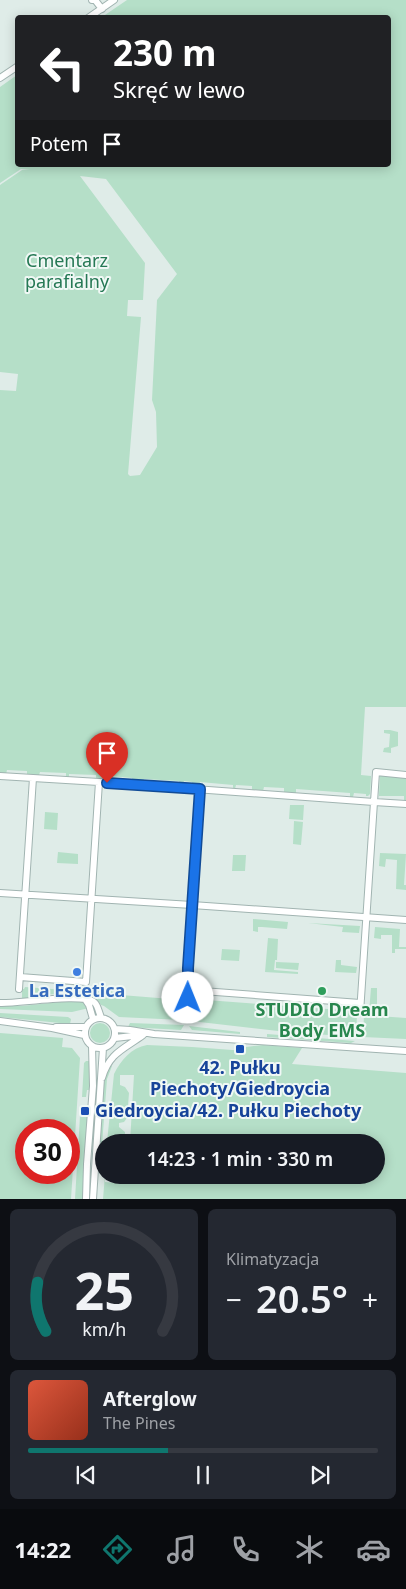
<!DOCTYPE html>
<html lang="pl">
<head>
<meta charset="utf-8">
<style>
  :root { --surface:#171b24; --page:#242831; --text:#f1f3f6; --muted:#9ea1a6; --line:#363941; --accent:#0f766e }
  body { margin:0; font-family:"Noto Sans",sans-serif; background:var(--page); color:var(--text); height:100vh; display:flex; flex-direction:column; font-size:19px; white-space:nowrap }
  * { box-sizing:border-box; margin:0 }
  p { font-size:16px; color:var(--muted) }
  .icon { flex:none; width:28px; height:28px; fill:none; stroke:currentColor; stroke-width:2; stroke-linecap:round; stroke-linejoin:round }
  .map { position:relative; height:1199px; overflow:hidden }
  .details { display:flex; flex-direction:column; gap:10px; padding:10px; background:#0d0f14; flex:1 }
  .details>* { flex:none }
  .hud { position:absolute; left:15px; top:15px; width:376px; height:152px; border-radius:5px; box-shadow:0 2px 12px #0003; background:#202124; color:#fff; overflow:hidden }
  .speed { position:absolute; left:15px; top:1119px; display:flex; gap:10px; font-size:25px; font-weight:700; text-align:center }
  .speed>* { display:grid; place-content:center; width:65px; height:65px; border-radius:50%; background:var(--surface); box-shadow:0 2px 12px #0003; line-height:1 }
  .speed .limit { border:8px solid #d22; background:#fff; color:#111 }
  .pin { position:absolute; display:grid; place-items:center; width:42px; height:42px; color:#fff; margin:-51px -21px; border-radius:50% 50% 50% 0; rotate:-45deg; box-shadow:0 0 5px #0007 }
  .pin .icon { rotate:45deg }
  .me { position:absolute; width:55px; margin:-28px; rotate:1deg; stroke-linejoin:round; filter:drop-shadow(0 0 4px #0008) }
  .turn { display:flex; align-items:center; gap:18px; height:105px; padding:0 15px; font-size:22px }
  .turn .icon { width:65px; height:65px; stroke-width:2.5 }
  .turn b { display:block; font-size:35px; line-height:42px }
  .then { display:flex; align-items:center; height:48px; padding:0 15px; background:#0003; gap:10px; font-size:19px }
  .big { font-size:38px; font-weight:600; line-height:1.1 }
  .details .widget { flex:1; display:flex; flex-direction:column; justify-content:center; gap:8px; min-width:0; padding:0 18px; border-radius:8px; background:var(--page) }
  .details .dial { align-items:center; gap:0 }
  .dial svg { height:130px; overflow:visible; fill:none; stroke:var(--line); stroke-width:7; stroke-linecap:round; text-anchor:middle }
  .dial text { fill:var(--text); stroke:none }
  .song { display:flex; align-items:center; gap:15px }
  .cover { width:60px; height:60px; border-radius:8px; background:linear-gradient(135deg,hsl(10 70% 55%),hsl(10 70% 35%)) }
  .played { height:5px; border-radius:2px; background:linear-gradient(90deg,var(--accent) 40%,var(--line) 40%) }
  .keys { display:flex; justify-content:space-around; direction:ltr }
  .heat { display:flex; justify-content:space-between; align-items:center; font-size:28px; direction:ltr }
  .details .tiles { flex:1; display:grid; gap:10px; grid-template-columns:1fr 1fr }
  .widget:last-child { grid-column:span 2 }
  .trip { position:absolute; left:95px; top:1134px; width:290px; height:50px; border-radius:25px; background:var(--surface); box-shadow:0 2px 12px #0003; font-weight:600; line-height:50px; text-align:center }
  .tabs { display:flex; height:80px; justify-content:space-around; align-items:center; background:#090b0e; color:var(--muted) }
  .tabs .icon { width:35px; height:35px }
  .tabs .selected { color:var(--accent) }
  .tabs b { font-size:22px; color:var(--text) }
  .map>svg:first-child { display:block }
  .green { fill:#b5dfc8; fill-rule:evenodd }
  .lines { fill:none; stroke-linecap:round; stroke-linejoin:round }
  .minor-casing { stroke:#a1b4b1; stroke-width:8 }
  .minor { stroke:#fff; stroke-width:6 }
  .route-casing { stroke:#114b97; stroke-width:12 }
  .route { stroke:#1a73e8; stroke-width:9 }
  .shop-dot { fill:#3f7fe0; stroke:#f0f8f5; stroke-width:2 }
  .leisure-dot { fill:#2e9e5b; stroke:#f0f8f5; stroke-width:2 }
  .transit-dot { fill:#1a4fb4; stroke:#f0f8f5; stroke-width:2 }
  .labels { text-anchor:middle; stroke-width:4; stroke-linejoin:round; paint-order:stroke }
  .park-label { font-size:18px; fill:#257854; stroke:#f0f8f5 }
  .shop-label { font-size:18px; font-weight:bold; fill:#366cbe; stroke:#f0f8f5 }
  .leisure-label { font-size:18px; font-weight:bold; fill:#27864d; stroke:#f0f8f5 }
  .transit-label { font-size:18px; font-weight:bold; fill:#164399; stroke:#f0f8f5 }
</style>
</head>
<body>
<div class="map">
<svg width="406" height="1199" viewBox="0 0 406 1199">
  <rect width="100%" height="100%" fill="#dfece8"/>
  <path class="green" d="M127,0h279v707h-41l-4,68 10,1 -1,18 -2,2h-2v-2l-12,-1 -1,4h-3v-4l-54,-4v4h-12v-5l-20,-1 -1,4 -11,-1v-4l-16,-1 -1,4h-2v-4l-33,-3 -1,5 -7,-1v-4l-8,-1 -1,4h-3l-1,-4 -35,-2 -2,4 -9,-1 -1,-4 -23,-2v4h-13v-5l-27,-1v3h-3v-4l-26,-1 -1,3h-12v-4l-20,-1 -1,4h-6v-384l16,1 2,-17 -18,-2v-187l22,-15h8l-9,-1 -21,14v-96l17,-12 1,90h371v-147l-287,-1zM80,176l26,3 71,95 -20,26 -5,100 4,12 1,35 -17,28 -10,1 -2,-2 13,-157 -14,-1 1,-16h15l2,-37z
    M384,730h6l8,2v14l-7,2v5l-8,-1 1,-4 5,-1 1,-13 -6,-1z
    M382,775l24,2v24h-2v-5h-25l1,-20z
    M290,805h14l-1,15 -14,-1z
    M45,812l13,1 -1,17 -13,-1z
    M294,821l9,1 -2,23 -8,-1z
    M58,852l20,2v10l-21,-1z
    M380,853l26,1 -2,31h2v5l-10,-1 1,-29 -11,-1 -1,8 -6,-1z
    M233,855h13l-1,16h-13z
    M253,919l35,3 -1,7 -25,-2h-4v5l-5,-1z
    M308,923l52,3 -1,7 -17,-1 1,-5z
    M375,927l25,2 -1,18h7v2h-11v4h-3v-18h-11v4l-7,-1z
    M268,938l10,1 -1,21h-2l-1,10 24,2v2l-33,-2z
    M222,949l18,1 -1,11 -18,-1z
    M336,960h5v5l16,2 -1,6 -21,-1z
    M276,962l23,1 -1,7 -22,-2z
    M25,987l67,5 1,-2 27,1 1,4 62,5 -1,20 -63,-3 -15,-11 -3,-1c-9,-20 -61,-9 -79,-6v-10h2z
    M371,988h6v20l5,1 -1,5 -12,-1z
    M193,999l162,12v3h2l-1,23 -69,-5 -96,-11z
    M69,1001l14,1 6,6 -17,4 -72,-3v-3h22z
    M0,1013l68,4 3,2 -1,5 -70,-7z
    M364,1015l42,3v21l-43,-2z
    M130,1023l54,2 -3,5 -53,-3z
    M90 1033a10 10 0 1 1 20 0a10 10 0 1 1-20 0Z
    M189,1026l51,6v2l-48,-4z
    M0,1033l63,5 -1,9 10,1 8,10 -9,141h-71zM26,1130h43v42h-43z
    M267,1034l88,7 -4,2 -84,-6z
    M147,1045l45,2 54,4v-4l17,-2 39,3 -10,16 114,9v126h-303l2,-24v7l22,2 1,-9h248v-33h-246l4,-67h-14v10l5,2 4,6 -2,25 -3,4 -5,1v4l6,5v10h-18l7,-68c7,-14 17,-26 33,-29z
    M86,1061h5l-1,29h-3l-1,7h-4l2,-34z
    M110,1065l2,1 -5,13 -6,79 -2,-3 5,-72z
    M80,1116l8,1 -3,82h-10z"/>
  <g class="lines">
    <g class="minor-casing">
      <path id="minor" d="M92,0h3l7,9
        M88,18l26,-18
        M0,78l18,-12
        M0,776l33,2
        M99,782l275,20 2,-30 30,3
        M200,789l-8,116 214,15
        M0,893l192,12 -4,63v30
        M19,989l14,-211 66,4 -13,200 -66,-5
        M189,990l171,13
        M85,999l4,6 4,14
        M0,1003c18,1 84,-11 95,0 3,3 4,10 6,14
        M360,1013l14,-211 32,2
        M85 1033a15 15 0 1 1 30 0a15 15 0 1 1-30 0Z
        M0,1021l52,7 32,7
        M56,1027h29
        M115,1029l15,1 24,4 252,17
        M115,1038l26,-3
        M102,1078c7,-25 22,-29 41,-43
        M86,1199l1,-35 6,-78 -1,-40
        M93,1199l10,-151"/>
    </g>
    <use href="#minor" class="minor"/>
  </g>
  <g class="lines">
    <g class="route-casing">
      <path id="route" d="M107,783l93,6 -12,179v30"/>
    </g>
    <use href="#route" class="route"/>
  </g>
  <circle class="shop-dot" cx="77" cy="972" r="5"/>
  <circle class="leisure-dot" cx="322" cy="991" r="5"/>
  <g class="transit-dot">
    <rect x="235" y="1044" width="10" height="10" rx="2.5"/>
    <rect x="80" y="1106" width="10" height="10" rx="2.5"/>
  </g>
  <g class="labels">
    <g class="park-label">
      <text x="67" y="267">Cmentarz<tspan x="67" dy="21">parafialny</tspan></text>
    </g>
    <g class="shop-label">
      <text x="77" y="997">La Estetica</text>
    </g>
    <g class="leisure-label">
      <text x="322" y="1016">STUDIO Dream<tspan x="322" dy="21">Body EMS</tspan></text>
    </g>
    <g class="transit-label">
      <text x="240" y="1074">42. Pułku<tspan x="240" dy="21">Piechoty/Giedroycia</tspan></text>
      <text x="95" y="1117" text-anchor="start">Giedroycia/42. Pułku Piechoty</text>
    </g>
  </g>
</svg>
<div class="speed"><div class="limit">30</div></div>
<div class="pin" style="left:107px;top:783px;background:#d93025"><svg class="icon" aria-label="arrive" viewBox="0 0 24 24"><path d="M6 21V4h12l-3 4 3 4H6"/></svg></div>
<svg class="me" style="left:188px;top:998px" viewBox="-20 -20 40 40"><circle r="19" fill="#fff"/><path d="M0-13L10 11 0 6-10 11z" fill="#1a73e8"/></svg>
<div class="trip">14:23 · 1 min · 330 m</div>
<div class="hud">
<div class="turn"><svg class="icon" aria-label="left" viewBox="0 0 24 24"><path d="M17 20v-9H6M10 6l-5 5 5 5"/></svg><div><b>230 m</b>Skręć w lewo</div></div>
<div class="then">Potem<svg class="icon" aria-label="arrive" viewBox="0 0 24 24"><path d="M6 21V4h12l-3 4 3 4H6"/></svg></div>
</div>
</div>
<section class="details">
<div class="tiles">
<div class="widget dial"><svg viewBox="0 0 100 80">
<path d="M14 69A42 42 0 1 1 86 69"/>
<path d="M14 69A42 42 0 0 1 9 39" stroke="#0f766e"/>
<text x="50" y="56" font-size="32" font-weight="700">25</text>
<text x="50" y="72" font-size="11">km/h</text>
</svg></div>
<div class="widget"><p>Klimatyzacja</p>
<div class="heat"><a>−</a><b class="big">20.5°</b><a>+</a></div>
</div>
<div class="widget">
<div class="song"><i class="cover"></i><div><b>Afterglow</b><p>The Pines</p></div></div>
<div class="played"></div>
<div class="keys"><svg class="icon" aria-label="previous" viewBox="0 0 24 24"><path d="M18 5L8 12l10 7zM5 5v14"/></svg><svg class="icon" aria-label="pause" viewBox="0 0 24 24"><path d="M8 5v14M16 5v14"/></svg><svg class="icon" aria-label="next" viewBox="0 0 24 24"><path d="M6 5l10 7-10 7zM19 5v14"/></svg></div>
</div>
</div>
</section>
<nav class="tabs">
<b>14:22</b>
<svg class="icon selected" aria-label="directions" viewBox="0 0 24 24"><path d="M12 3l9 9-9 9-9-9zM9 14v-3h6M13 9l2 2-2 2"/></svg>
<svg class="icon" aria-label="music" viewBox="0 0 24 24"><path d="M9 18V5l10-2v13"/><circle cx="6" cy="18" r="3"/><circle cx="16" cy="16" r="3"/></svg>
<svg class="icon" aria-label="phone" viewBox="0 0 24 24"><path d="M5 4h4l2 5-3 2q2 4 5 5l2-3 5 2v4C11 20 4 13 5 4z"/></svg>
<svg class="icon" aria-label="climate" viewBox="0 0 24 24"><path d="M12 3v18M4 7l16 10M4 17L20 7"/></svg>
<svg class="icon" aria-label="car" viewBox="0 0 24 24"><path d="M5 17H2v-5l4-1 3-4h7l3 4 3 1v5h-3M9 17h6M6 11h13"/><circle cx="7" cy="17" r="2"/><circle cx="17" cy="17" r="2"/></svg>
</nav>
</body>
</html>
